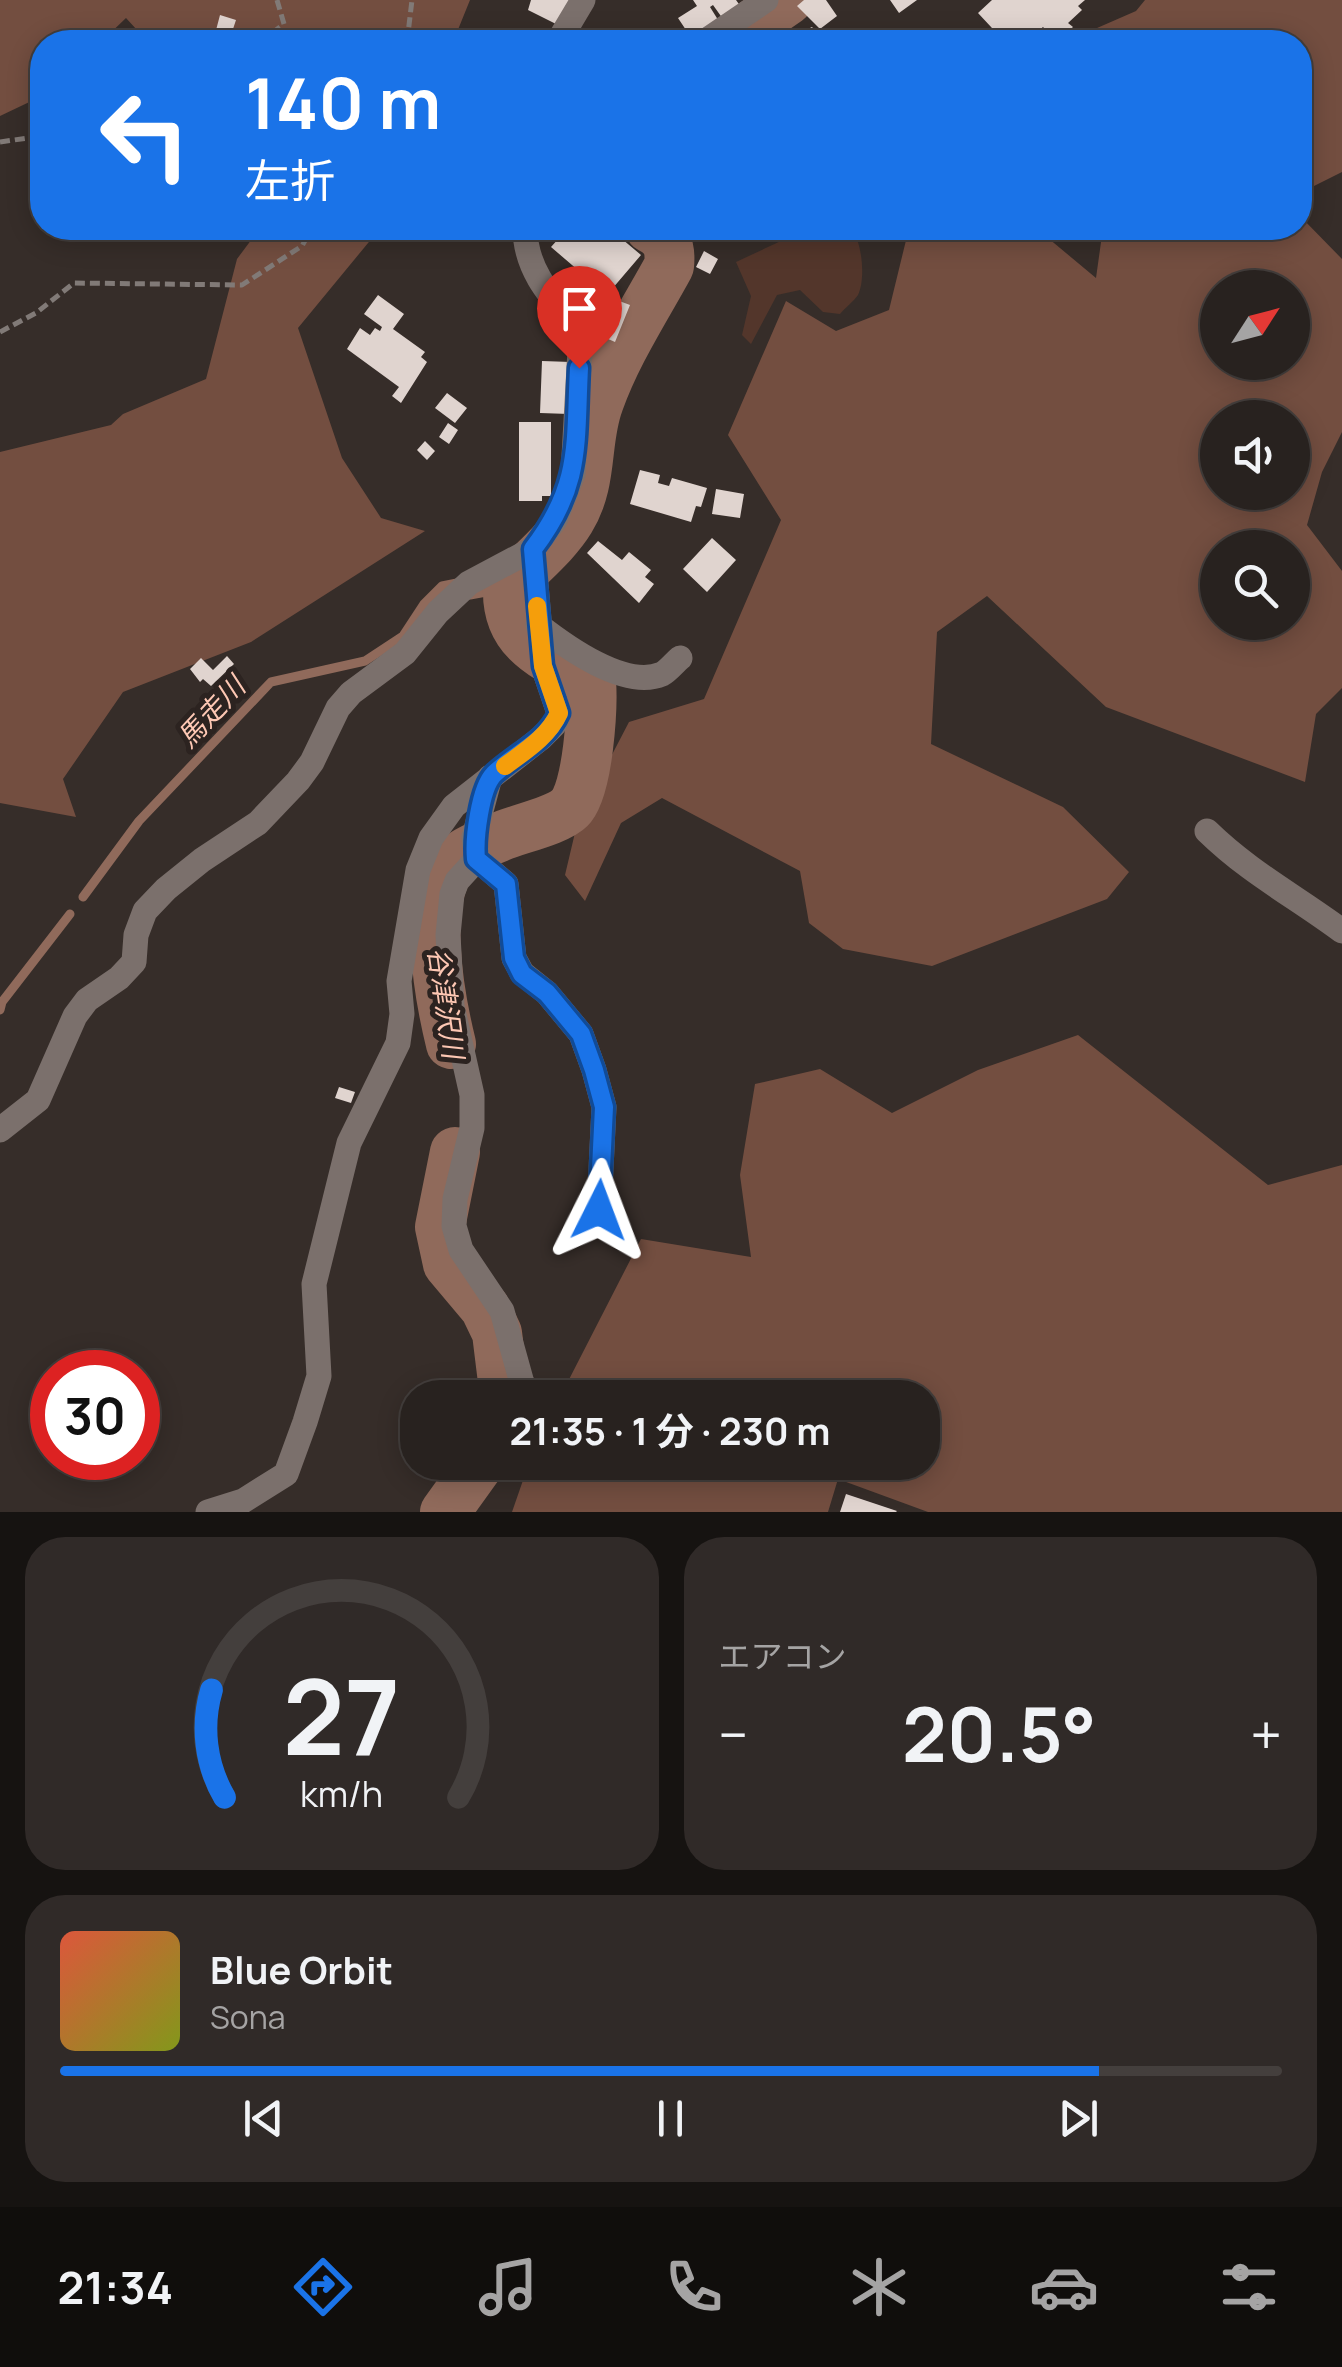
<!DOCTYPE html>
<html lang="ja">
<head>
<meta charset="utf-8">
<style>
  :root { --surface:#28221f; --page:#302a28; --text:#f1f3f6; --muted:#a5a4a4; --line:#443f3d; --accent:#1a73e8 }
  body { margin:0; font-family:Manrope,"Noto Sans JP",sans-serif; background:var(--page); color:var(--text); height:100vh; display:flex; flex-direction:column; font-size:38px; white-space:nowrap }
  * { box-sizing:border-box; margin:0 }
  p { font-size:32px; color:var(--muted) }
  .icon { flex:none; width:55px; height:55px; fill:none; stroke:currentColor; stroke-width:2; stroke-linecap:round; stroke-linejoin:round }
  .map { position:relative; height:1512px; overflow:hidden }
  .drawer { display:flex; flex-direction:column; gap:25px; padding:25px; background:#161311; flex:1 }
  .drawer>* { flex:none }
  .hud { position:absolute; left:30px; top:30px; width:1282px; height:210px; border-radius:40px; box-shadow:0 5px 25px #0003,0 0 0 2px var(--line); background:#1a73e8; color:#fff; overflow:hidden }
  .needle { width:65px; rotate:54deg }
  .buttons { position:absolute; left:1200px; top:270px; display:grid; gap:20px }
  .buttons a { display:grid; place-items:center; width:110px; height:110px; border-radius:50%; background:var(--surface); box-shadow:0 5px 25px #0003,0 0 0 2px var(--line); font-size:50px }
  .speed { position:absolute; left:30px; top:1350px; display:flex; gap:20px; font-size:50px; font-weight:700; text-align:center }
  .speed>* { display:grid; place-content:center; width:130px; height:130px; border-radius:50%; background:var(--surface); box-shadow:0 5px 25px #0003,0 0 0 2px var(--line); line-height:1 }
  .speed .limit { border:15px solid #d22; background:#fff; color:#111 }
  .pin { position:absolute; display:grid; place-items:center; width:85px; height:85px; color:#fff; margin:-102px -42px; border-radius:50% 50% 50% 0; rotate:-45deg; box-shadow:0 0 10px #0007 }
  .pin .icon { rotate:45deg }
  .me { position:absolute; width:110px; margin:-55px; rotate:3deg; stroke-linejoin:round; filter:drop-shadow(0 0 8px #0008) }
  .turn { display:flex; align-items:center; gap:35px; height:210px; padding:0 50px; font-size:45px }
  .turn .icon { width:130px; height:130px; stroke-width:2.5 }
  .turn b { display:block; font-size:70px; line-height:85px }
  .big { font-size:75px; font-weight:700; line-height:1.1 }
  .drawer .widget { flex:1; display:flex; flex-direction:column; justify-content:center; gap:15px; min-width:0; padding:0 35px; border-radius:40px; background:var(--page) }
  .drawer .dial { align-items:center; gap:0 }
  .dial svg { height:260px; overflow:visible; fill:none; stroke:var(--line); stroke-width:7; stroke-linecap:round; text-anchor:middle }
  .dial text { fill:var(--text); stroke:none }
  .song { display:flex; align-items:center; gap:30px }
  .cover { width:120px; height:120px; border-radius:15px; background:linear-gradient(135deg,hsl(10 70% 55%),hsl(70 70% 35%)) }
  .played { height:10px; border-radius:5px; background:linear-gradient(90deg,var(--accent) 85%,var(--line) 85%) }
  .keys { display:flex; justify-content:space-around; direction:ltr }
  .heat { display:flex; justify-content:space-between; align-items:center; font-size:55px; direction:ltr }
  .drawer .tiles { flex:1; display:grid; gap:25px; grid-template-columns:1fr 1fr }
  .widget:last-child { grid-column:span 2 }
  .trip { position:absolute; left:400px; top:1380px; width:540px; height:100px; border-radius:40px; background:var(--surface); box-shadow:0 5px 25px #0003,0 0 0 2px var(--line); font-weight:700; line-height:100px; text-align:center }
  .tabs { display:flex; height:160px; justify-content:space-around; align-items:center; background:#100e0c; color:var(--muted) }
  .tabs .icon { width:70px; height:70px }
  .tabs .on { color:var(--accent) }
  .tabs b { font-size:45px; color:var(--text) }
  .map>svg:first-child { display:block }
  .green { fill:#53362b }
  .forest { fill:#734e40; fill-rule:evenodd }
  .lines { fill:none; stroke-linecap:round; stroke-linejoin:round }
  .stream { stroke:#906a5b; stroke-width:9 }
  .river { stroke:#906a5b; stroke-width:50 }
  .building { fill:#e0d4cf }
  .path { stroke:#817a77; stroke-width:5; stroke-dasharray:10 5; stroke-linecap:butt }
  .street { stroke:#7b706c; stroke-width:25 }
  .route-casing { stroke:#114b97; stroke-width:25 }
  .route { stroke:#1a73e8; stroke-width:18 }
  .slow { stroke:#f59e0b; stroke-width:18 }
  .labels { text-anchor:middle; stroke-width:10; stroke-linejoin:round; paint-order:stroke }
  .water-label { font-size:28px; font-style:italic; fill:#fdc7b3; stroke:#2c2320 }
</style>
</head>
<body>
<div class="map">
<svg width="1342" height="1512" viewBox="0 0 1342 1512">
  <rect width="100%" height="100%" fill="#362d29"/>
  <path class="green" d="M792,228h59c11,13 15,51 7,67 -4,6 -13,13 -18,19l-17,-2 -23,-22 -23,5 -26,49 -9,-9 9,-39 -15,-34 45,-21z"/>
  <path class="forest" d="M0,0h470l-17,42h-305l-22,-24 -25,24h-59v54l-42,20z
    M1145,0h197v172l-42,21v-151h-235l71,-31z
    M1300,216l42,43v173l-20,40 -15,53 35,46v117l-26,26 -11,68 -199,-75 -119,-111 -50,36 -6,112 132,63 66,65 -22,27 -175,67 -89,-17 -34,-26 -9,-52 -138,-73 -41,25 -36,78 -20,-26 13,-55 51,-98 75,-23 77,-179 -53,-85 58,-134 50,30 53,-21 20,-82h127l60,50 7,-50h197zM1218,288h74v74h-74zM1218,418h74v74h-74zM1218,548h74v74h-74z
    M260,228h117l-4,9 -75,91 44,130 39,60 44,13 -174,111 -128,50 -60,87 13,38 -76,-14v-351l111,-27 12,-11 83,-35 31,-120z
    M1078,1035l190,150 74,-20v347h-414l-90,-33 -10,33h-316l17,-49 393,-1v-64l-362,-1 81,-158 110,18 -11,-82 15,-91 65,-15 72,44 86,-43z"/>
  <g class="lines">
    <path class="stream" d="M470,595l38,-7
      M83,897l56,-76 132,-139 94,-21 38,-25 21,-32 18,-18 15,-3
      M0,1010l2,-8 68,-88"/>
    <path class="river" d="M727,42l61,-42
      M451,1044c-11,-45 -32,-151 7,-186 10,-9 28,-15 41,-21 18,-8 58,-16 71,-29 18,-17 23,-101 21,-127 -42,-23 -85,-37 -83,-93 20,-23 46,-42 62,-68 24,-39 14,-79 29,-118 17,-48 46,-92 70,-136 2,-19 -2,-29 -19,-38
      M455,1152l-15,75 8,37 37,44 12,25 8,65
      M445,1512l36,-50"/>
  </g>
  <path class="building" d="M531,0h44l-17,25 -30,-15z
    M693,0h43l5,7 -18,12 -10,-14 -3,2 10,16 -33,19 -4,-6 5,-3 -10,-15 19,-12z
    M804,0h22l11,16 -17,13 -23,-23z
    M890,0h27l-18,13z
    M992,0h93l-7,6 4,4 -14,13 5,4 -16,14 -14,-14 -18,15h-20l-27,-29z
    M220,15l16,5 -6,18 -15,-4z
    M812,27l12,15h-34l14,-11z
    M568,228h41l32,27 -29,34 -21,-18 -5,6 -35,-30z
    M704,251l14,8 -8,15 -14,-7z
    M378,295l26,19 -11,15 32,23 -4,5 6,5 -26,41 -9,-7 7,-9 -52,-38 13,-21 10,7 5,-7 5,3 2,-4 -18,-13z
    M614,299l16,6 -15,37 -16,-7 4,-11 -13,-5 6,-16 14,6z
    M542,361l29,1 -2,52 -29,-1z
    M447,393l20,15 -12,15 -20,-15z
    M519,422h32v74h-9v5h-23z
    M448,423l10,7 -9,14 -10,-7z
    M425,441l10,10 -8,9 -10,-10z
    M640,470l20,5 -2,8 11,3 3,-8 35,10 -6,19 -5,-1 -5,16 -61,-18z
    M716,489l28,5 -4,24 -28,-4z
    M712,538l24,22 -29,32 -24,-23z
    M598,541l24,19 7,-8 22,18 -6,7 9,7 -15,19 -52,-50z
    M227,656l7,8 -23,22 -8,-7 -3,3 -10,-13 11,-11 12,12z
    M339,1087l16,5 -4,11 -16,-5z
    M846,1494l51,17 -1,1h-56z"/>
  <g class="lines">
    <path class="path" d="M145,42c27,-13 41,-11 68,0
      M260,42l24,-18 -7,-24
      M407,42l5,-42
      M0,142l42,-6
      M0,332l36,-19 38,-30 168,2 60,-39 10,-18"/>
    <path class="street" d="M558,42l25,-42
      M704,42l62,-42
      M538,625c27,21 87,65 124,49 6,-3 13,-12 18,-16
      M490,777l-16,60 3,22 29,25 8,74 8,15 25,20 34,41 13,36 10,37 -5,103
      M1207,831c43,42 88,65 135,100
      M477,859l-20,22 -5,13 -4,41 4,71 20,89v33l-17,71 -1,27 7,24 41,61 20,72 12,15
      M0,1130l38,-30 37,-84 12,-16 32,-22 15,-16 2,-27 9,-24 21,-22 36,-29 56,-37 40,-42 14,-19 26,-54 13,-15 54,-40 33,-41 31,-29 64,-34
      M208,1512l35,-11 43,-27 19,-52 14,-46 -5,-92 35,-141 49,-100 4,-29 -3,-33 19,-111 13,-32 23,-32 87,-68 13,-13 5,-12 -16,-47 -10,-117 22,-29 18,-46 8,-142c-27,-32 -56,-60 -56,-104"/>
  </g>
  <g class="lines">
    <g class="route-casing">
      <path id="route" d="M579,368c-4,76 3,117 -46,181l10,117 16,47c-13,29 -43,40 -65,61 -14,14 -20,65 -18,85l30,25 8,74 8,16 25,19 34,41 13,36 10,37 -5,103"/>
    </g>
    <use href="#route" class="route"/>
    <path class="slow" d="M505,766c20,-15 43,-29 54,-53l-16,-47 -6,-60"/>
  </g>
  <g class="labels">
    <g class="water-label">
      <text transform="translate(211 712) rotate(-47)" y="10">馬走川</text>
      <text transform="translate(446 1003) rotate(82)" y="10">谷津沢川</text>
    </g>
  </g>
</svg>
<div class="buttons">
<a><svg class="needle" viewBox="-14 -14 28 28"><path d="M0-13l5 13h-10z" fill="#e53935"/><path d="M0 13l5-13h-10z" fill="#a5a4a4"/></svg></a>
<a><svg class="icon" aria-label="sound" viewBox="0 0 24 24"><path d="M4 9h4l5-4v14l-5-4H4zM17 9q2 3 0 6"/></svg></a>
<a><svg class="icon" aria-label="search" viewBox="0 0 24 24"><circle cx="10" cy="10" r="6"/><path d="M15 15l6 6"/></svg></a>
</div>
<div class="speed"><div class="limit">30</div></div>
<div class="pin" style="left:579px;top:368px;background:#d93025"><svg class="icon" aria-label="arrive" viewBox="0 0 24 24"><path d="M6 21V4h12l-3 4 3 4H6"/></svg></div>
<svg class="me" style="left:599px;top:1210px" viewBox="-20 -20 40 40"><path d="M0-17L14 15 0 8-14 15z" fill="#1a73e8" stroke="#fff" stroke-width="4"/></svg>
<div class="trip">21:35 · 1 分 · 230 m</div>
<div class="hud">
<div class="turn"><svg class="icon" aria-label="left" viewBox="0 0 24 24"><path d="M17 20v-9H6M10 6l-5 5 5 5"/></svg><div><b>140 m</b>左折</div></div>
</div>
</div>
<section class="drawer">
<div class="tiles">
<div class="widget dial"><svg viewBox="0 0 100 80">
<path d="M14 69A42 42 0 1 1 86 69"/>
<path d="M14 69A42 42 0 0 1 10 36" stroke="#1a73e8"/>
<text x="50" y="56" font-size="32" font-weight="700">27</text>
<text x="50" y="72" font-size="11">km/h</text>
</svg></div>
<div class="widget"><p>エアコン</p>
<div class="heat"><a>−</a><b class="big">20.5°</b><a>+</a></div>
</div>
<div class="widget">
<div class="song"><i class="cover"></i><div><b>Blue Orbit</b><p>Sona</p></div></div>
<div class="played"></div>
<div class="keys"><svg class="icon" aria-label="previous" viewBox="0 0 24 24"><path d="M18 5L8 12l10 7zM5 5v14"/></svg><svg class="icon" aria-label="pause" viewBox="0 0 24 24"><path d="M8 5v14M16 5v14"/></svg><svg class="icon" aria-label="next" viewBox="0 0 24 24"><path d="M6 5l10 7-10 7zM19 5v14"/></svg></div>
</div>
</div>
</section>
<nav class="tabs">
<b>21:34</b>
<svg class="icon on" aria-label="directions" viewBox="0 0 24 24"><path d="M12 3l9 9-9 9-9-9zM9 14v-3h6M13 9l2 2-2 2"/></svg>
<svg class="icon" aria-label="music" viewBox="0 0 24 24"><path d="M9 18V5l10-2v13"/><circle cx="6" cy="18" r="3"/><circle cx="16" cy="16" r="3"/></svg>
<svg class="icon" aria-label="phone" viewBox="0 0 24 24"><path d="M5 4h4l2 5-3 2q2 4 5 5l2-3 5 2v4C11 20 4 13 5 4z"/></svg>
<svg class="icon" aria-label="climate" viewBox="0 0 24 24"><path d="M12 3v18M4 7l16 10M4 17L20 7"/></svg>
<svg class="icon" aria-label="car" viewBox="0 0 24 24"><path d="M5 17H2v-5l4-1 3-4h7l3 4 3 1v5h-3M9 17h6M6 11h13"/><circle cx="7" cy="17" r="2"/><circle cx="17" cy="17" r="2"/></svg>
<svg class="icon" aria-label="filters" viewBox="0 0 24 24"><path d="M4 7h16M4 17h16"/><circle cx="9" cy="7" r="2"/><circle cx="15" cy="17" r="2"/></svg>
</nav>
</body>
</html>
